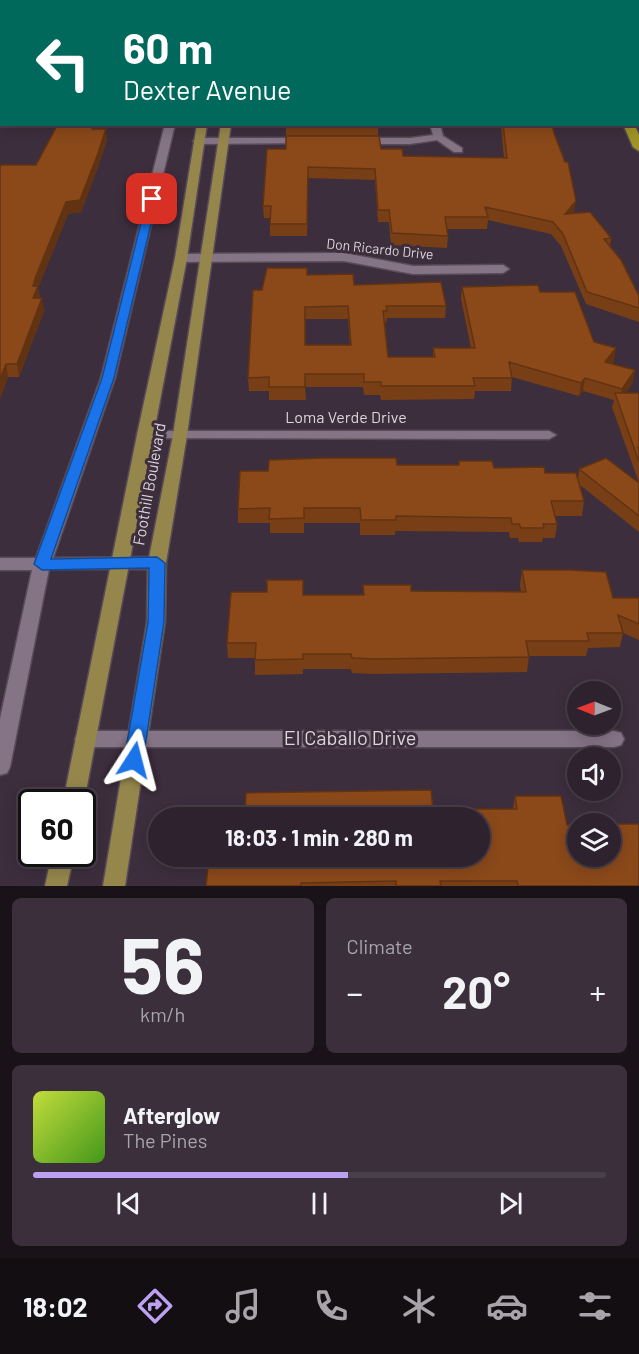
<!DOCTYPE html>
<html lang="en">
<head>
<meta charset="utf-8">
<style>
  :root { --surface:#2e222e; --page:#3a2f3a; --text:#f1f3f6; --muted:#a7a4aa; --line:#493f4a; --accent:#bca0f2 }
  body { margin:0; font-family:Barlow,sans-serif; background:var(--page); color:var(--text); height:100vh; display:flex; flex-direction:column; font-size:22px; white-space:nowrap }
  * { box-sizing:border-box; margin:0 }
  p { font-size:20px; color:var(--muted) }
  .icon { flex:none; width:33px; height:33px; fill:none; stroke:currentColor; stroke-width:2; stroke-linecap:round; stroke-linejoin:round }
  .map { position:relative; height:886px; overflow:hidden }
  .sheet { display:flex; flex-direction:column; gap:12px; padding:12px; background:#191319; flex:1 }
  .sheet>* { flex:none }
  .top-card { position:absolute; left:0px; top:0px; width:639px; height:126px; box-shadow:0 3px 15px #0003,0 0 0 2px var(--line); background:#00695c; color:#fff; overflow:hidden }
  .needle { width:39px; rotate:271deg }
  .fabs { position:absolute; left:567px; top:681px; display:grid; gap:12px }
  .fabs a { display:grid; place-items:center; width:54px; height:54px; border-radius:50%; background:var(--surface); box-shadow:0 3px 15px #0003,0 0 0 2px var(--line); font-size:30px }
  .speed { position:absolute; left:18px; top:789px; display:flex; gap:12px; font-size:30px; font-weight:700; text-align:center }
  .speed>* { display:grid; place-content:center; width:78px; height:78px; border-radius:50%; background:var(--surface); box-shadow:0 3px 15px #0003,0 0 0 2px var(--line); line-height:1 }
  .speed .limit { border:3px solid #111; border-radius:9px; background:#fff; color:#111 }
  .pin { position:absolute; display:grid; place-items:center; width:51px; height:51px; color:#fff; margin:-26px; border-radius:12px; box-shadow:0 3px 9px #0006 }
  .me { position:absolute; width:66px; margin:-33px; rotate:9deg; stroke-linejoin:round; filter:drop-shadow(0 0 4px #0008) }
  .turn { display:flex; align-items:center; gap:21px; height:126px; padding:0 24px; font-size:27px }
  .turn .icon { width:78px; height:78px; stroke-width:2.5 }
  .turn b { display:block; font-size:42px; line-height:51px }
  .big { font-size:45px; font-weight:700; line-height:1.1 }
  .sheet .tile { flex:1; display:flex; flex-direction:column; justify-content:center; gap:9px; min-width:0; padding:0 21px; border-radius:9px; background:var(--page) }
  .sheet .dial { align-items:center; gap:0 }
  .dial b { font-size:78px; line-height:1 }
  .song { display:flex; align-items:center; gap:18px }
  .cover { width:72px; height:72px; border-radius:9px; background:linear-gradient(135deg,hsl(70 70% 55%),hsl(100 70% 35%)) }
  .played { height:6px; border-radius:3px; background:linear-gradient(90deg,var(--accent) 55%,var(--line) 55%) }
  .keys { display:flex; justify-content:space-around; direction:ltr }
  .heat { display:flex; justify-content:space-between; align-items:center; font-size:33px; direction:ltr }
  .sheet .tiles { flex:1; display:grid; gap:12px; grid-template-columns:1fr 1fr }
  .tile:last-child { grid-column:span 2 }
  .trip { position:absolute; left:148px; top:807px; width:342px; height:60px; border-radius:30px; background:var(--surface); box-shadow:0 3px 15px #0003,0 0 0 2px var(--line); font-weight:700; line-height:60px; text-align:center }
  .tabs { display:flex; height:96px; justify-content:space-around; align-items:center; background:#120e12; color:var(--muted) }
  .tabs .icon { width:42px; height:42px }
  .tabs .on { color:var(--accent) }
  .tabs b { font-size:27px; color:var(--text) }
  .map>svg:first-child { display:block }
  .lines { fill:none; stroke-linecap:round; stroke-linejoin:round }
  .street-casing { stroke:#584b58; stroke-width:3 }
  .primary-casing { stroke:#584b58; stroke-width:3 }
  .highway-casing { stroke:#584b58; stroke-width:3 }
  .street { fill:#857486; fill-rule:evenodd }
  .primary { fill:#95874b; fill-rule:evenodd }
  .highway { fill:#9f9424; fill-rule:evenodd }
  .wall { fill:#783f16; fill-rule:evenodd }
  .shaded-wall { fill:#613312 }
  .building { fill:#8b491a; stroke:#613312; stroke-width:1.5; fill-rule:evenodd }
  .route { fill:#1a73e8; stroke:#114b97; stroke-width:1.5 }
  .labels { text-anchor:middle; stroke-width:6; stroke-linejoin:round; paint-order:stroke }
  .far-street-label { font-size:14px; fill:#ddd4dd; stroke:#3d2e3d }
  .street-label { font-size:16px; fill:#ddd4dd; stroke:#3d2e3d }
  .near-street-label { font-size:20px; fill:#ddd4dd; stroke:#3d2e3d }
</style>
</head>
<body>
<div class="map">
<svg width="639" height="886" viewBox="0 0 639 886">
  <rect width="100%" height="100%" fill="#3d2e3d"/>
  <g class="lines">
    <g class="street-casing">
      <path id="street" d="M165,124h10l-60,254 -62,180 104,-1 6,2 3,4 -3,4 -6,2h-108l-39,198 -3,6 -7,2v-56l32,-149h-32v-12h36l65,-180z
        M430,124h10l3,12 19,12v4h-8l-17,-12 -27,4h-48l-5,-3 5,-3h48l23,-3z
        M305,138l5,3 -2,2 -110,1 -5,-3 5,-3z
        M344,253l69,13 90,-1 6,4 -6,4 -90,1 -69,-13 -163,1 -6,-4 6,-4z
        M144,431h405l7,4 -7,4 -410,-1 -2,-3z
        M85,731h529l7,2 3,6 -3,6 -7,2h-529l-7,-2 -3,-6 3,-6z"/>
    </g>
    <g class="primary-casing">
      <path id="primary" d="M224,0h8v2h-8z
        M244,0h8v2h-8z
        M197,124h10l-20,134 -103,544 -2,2 -19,-2 74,-367 38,-177z
        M221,124h10l-44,311 -21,128 -1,59 -40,264h-22l44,-264 1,-59 25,-128z
        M52,854h22l-7,32h-22z"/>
    </g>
    <g class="highway-casing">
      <path id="highway" d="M556,0h8l1,2h-9z
        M572,0h8l1,2h-9z
        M623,0h8l1,2h-9z
        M638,12l1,1v7l-1,-1z
        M638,106h1v9h-1z
        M623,124h11l5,11v16l-6,-4z"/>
    </g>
    <use href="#street" class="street"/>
    <use href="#primary" class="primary"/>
    <use href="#highway" class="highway"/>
  </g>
  <path class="wall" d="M0,0h53l-1,2h-50v6h-2z
    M126,0h34v2h-34z
    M58,124h41l-2,5 10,11 -9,27 -17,45 -13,2 -30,74 2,10 4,13 -25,66h-11l-8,22v-234h36z
    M286,124h92v12l3,13 22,7 101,2 -3,-32 -11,-2h62l2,9 22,68 -3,12 38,25 -1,8 29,50v26l-53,-18 -25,-58 -10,-12 -63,-14 -1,9h-40l1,7 -1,12 -56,-3 -2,-23h-11l-3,-42 -67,-2 -1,58h-37v-18h-6l-1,-12 23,-57z
    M307,275l139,31 -1,12h-58l-1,5h-1l3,34h45v-9h38l-10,-49 1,-12 78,5 74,69 -2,3 23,6 -3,14 -6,9h13v139l-59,-47 4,16 -2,15h-27l2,8 -2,14h-12l-1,4h-23l-1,-4h-8l-1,-6 -114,-1v4h-35v-12h-56v10h-34v-10h-32v-14l30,-38 129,-6h62v-4l35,7 51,5 33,6 1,-10 60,14 -27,-76 2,-7 -31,-9 -4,5 -67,-19 -1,14h-36l-1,8 -93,1 -1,-5h-16l-1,-8h-58l1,13h-37v-9h-20l-1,-13 14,-88zM305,319h43l2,26h-45z
    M522,570l91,28h26v42l-16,-7 -3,14 -32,1 -2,8h-57l-2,16 -153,2 -22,-1 -1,-4h-48v5l-48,1v-17h-27l-1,-15 136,-48v-10l48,6 110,1 -1,-7z
    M515,796l52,29 72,61h-433l39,-71 188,-6h80z"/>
  <path class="shaded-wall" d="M94,124h5l-6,16 -1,-11z
    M106,129l1,11 -9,27 -17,45 -13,2 -30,74 2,11 -7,-1v-12l33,-84z
    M576,201l-2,11 -11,14 2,-12z
    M42,298l2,13 -25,66 -2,-13z
    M616,348l-2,13 -11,14 2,-13z
    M6,364l2,13 -8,22v-20z
    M635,370l-3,14 -12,18 2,-13z
    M585,378l-2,13 -4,5 2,-13z"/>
  <path class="building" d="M280,0h222l1,2h-223z
    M58,124h36l-2,5h14l-9,27 -17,44 -14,2 -30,74 -3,10h5l-5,12h9l-25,66h-11l-6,15v-214h36z
    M286,124h92v1h-92z
    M503,124h49l2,9 11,29h3l8,39 -11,13 25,-2 21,26 -7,1 17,21 18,36v12l-52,-16 -24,-58 -10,-12 -68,-15 3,10h-43l3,19 -56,-3 -3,-23h-11l-3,-41 -67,-2 -1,57h-37l1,-18h-8l4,-57h19v-13h93l2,13h21l1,7 104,2z
    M267,268h40v7l46,-1 1,11 87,-3 5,24h-60l1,5h-4l5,46h47l-2,-9h42l-13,-61 76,-2 2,7h35l19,50 22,6 -11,14 30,8 -13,19 -37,-11 -4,5 -72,-21 3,16h-39l2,8h-94v-4h-17v-8h-59v13h-36v-10l-21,1 5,-88h9zM348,306l3,39h-46v-38z
    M615,393h24v55h-1l1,1v13z
    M325,458h71l1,7h62v-4h33l2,7 50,-1 1,6h31l8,28h-33l6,23h-14l1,4h-23l-2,-4h-7l-1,-6 -115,-2v4h-35l-1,-12h-56v10l-35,1 1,-11 -32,1 2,-38h28l1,-11z
    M606,458l33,25v33l-60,-47z
    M522,570h48l36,2 7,26h26v26l-21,-9 5,18h-36l2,8h-63l3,16 -155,2 -22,-1 -1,-4h-48v5l-48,1 1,-17h-29l4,-51h36v-12h36v15h61l-1,-10h48v6l115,1z
    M431,790l2,19h84l-2,-13h46l6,29 11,-1v32h32v-32h29v62h-121l-1,-5h-77l1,5h-45v-5l-95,2v3h-95l3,-30h271v-38h-268v-3h33l1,-22z"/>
  <path class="route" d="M152,196l5,3 -43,179 -63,181 106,-2 8,6 -1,59 -21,138 -3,5 -6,2 -7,-2 -3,-5 24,-138 1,-54 -107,2 -8,-6 68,-186 45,-179z"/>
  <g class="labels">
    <g class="far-street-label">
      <text transform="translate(380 249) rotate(6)" y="5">Don Ricardo Drive</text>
    </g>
    <g class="street-label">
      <text x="346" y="423">Loma Verde Drive</text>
      <text transform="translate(149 484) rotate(-80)" y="6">Foothill Boulevard</text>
    </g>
    <g class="near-street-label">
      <text x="350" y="745">El Caballo Drive</text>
    </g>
  </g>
</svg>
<div class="fabs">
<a><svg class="needle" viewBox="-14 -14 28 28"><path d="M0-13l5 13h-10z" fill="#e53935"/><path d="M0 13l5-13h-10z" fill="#a7a4aa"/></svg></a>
<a><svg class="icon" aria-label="sound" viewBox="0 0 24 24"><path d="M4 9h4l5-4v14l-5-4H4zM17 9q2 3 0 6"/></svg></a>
<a><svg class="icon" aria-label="layers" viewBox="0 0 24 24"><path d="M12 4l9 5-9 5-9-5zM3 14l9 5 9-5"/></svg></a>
</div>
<div class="speed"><div class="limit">60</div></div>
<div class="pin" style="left:152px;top:199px;background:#d93025"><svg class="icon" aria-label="arrive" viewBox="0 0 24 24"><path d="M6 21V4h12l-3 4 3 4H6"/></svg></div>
<svg class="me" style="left:134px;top:760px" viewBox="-20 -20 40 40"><path d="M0-17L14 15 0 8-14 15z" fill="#1a73e8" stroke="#fff" stroke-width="4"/></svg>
<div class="trip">18:03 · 1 min · 280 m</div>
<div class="top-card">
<div class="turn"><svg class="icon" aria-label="left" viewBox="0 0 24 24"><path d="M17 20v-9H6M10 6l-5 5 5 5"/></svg><div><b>60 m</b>Dexter Avenue</div></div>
</div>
</div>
<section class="sheet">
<div class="tiles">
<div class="tile dial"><b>56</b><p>km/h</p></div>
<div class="tile"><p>Climate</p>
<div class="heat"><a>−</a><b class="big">20°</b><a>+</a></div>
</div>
<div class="tile">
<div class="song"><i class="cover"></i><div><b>Afterglow</b><p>The Pines</p></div></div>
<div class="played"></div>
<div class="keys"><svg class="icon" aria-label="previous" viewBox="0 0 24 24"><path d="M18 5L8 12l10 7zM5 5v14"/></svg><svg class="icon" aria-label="pause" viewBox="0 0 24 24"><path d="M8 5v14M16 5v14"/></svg><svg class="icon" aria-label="next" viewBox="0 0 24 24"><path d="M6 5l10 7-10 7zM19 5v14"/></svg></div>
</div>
</div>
</section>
<nav class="tabs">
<b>18:02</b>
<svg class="icon on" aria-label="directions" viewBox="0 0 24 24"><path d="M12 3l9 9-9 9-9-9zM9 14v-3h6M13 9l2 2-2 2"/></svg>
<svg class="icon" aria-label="music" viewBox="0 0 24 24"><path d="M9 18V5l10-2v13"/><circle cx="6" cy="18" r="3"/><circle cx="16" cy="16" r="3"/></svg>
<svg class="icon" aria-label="phone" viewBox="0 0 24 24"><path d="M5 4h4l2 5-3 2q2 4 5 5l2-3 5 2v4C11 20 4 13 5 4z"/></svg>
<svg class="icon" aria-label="climate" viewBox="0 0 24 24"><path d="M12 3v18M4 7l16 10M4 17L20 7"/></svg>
<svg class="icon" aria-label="car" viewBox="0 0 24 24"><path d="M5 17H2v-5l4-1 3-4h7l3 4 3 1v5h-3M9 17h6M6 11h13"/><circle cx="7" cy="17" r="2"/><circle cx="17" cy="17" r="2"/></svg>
<svg class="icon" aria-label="filters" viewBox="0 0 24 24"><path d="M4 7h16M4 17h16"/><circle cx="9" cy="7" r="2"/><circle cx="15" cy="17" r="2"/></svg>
</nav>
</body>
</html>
